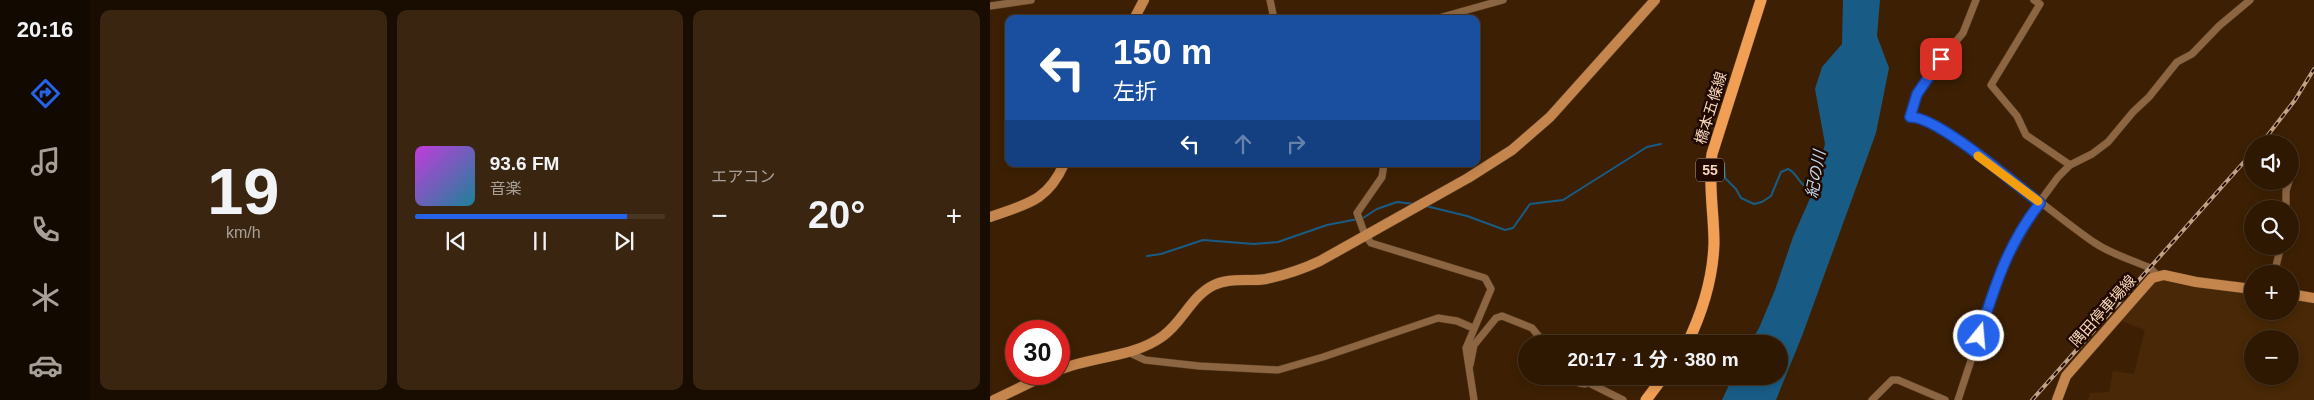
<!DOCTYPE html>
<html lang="ja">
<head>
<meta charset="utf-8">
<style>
  :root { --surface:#2e1802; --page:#3a2511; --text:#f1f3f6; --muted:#a7a099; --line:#493724; --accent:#2563eb }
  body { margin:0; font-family:Helvetica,"Noto Sans JP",sans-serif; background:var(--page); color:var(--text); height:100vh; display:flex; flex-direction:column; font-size:19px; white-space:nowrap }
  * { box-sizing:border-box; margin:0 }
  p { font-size:16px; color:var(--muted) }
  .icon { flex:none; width:28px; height:28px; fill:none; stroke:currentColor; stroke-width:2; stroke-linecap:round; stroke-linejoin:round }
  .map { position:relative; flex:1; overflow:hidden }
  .details { display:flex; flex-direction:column; gap:10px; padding:10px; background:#190d01; width:900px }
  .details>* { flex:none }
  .top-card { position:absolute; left:15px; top:15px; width:475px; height:152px; border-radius:10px; box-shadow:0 2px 8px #0003,0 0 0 1px var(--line); background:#1a4fa0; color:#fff; overflow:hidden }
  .tools { position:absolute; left:1254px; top:135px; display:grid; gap:10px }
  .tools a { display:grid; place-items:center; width:55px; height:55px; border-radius:50%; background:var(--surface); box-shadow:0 2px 8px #0003,0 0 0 1px var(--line); font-size:25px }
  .speed { position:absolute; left:15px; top:320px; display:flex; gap:10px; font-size:25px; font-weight:700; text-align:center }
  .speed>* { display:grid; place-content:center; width:65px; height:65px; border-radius:50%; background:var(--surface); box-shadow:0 2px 8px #0003,0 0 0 1px var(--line); line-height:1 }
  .speed .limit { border:8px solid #d22; background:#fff; color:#111 }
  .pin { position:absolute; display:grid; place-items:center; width:42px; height:42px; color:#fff; margin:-21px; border-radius:10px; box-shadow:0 2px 8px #0006 }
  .me { position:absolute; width:55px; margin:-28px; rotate:17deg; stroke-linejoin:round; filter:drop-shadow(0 0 4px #0008) }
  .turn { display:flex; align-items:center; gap:18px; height:105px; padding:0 25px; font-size:22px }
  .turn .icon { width:65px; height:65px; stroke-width:2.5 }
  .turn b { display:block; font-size:35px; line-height:42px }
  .lanes { display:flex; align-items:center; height:48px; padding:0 25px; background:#0003; justify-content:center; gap:25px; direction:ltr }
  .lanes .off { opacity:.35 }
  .big { font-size:38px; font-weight:700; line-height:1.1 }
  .details .card { flex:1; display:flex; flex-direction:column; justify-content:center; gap:8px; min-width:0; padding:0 18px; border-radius:10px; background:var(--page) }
  .details .dial { align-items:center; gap:0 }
  .dial b { font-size:65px; line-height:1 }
  .song { display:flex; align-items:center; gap:15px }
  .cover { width:60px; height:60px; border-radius:8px; background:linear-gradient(135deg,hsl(290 70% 55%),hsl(190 70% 35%)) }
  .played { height:5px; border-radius:2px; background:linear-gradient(90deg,var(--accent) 85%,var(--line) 85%) }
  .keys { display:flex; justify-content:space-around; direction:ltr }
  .heat { display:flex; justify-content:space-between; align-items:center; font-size:28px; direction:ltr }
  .details .tiles { flex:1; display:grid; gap:10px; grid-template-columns:repeat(3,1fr) }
  .trip { position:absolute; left:528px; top:335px; width:270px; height:50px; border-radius:25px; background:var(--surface); box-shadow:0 2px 8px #0003,0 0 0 1px var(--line); font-weight:700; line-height:50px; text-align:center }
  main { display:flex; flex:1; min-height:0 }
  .tabs { display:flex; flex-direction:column; width:90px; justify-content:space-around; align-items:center; background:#120a01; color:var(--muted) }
  .tabs .icon { width:35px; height:35px }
  .tabs .on { color:var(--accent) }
  .tabs b { font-size:22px; color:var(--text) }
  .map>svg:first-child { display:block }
  .built { fill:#482806; fill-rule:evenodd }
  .water { fill:#185c85 }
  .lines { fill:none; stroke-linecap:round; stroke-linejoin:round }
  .stream { stroke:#185c85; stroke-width:2 }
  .street-casing { stroke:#5b3d21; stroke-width:8 }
  .secondary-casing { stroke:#5b3d21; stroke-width:11 }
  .primary-casing { stroke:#5b3d21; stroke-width:12 }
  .street { stroke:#8c6543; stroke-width:7 }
  .secondary { stroke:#c5864d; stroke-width:10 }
  .primary { stroke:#f09f54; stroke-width:11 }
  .rail-casing { stroke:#c1a287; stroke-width:4 }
  .rail { stroke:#200a00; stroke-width:2; stroke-dasharray:5.5; stroke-linecap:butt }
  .route-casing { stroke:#184099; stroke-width:12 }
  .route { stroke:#2563eb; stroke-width:9 }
  .slow { stroke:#f59e0b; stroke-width:9 }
  .labels { text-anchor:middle; stroke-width:5; stroke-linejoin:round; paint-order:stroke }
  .shield { fill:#200a00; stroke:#b69a84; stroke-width:1 }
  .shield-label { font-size:14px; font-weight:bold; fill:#f7d7bd }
  .street-label { font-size:15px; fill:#f7d7bd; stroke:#200a00 }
  .water-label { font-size:16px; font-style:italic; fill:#c0d9ec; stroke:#200a00 }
</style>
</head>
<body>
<main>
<nav class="tabs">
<b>20:16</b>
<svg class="icon on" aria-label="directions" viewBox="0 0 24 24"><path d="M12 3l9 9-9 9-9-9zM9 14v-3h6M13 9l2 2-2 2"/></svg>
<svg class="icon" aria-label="music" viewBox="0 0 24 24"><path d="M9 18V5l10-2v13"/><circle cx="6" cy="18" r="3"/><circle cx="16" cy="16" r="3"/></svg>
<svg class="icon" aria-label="phone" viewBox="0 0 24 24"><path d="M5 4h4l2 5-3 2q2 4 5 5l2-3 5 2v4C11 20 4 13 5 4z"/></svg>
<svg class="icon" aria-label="climate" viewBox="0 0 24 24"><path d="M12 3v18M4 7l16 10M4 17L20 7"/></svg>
<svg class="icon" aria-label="car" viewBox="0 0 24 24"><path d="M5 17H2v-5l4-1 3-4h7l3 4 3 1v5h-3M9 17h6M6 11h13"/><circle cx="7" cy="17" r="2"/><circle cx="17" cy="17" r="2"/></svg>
</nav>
<section class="details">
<div class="tiles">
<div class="card dial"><b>19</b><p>km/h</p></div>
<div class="card">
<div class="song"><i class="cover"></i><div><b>93.6 FM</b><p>音楽</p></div></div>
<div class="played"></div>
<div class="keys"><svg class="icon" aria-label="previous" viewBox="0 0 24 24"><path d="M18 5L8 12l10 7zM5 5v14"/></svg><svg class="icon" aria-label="pause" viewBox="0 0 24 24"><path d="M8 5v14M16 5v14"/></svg><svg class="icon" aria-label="next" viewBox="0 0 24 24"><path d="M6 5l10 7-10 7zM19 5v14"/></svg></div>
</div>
<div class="card"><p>エアコン</p>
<div class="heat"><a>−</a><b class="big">20°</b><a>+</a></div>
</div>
</div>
</section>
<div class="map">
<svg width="1324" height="400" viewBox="0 0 1324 400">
  <rect width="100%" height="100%" fill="#3d2003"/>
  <path class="built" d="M1169,277l93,17v17h38v-12l24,5v96h-226l2,-7 19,-1 4,-21 21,3 11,-44 -26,-10zM1262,339h38v37h-38z"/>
  <path class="water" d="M853,0h37l-3,36 12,32 -13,65 -74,203 -26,64h-54l11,-24h46v-32h-29l9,-16 16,-38 18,-53 18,-41 14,-52 -10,-55 7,-22 20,-23z"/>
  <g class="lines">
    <path class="stream" d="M734,164l1,14 11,11 5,9 13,6 8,-2 9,-6 10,-24 7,-3c9,4 10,13 17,17l11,-6
      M436,206l41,10 38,14 8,-2 17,-24 33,-4 84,-53 14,-3
      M157,256l14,-2 42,-14 51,4 24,-2 49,-17 36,-7 14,-9 20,-7 17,2"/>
    <g class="street-casing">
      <path id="street" d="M280,0l4,19
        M986,0l-13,33 -33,39 -13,22 -8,23c32,-1 151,104 186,126 16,11 37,17 55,25l7,7
        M1044,0l6,4 -49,81 26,31 9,19 44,30
        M0,6l41,-6
        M445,19l68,-19
        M394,164l-2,13 -25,36 8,22 6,8 114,35 6,11 -25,59 8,52
        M1296,209v-18l3,-10
        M1284,274l7,-28
        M648,344l10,-4 13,4
        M138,352l17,8 54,6 79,4 45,-13 115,-39 19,3 16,7
        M480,365l4,-20 22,-27 6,-2 30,12 13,16
        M584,376l5,7 6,1 7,-8
        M597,382l36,18
        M882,400l20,-20h6l47,20
        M968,400l44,-134 20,-40 36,-49 12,-12 22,-11 16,-12 25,-30 16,-15 28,-35 15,-8 27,-28 31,-26"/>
    </g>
    <g class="secondary-casing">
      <path id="secondary" d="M144,19l10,-19
        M0,217c36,-13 57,-15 74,-53
        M1300,294l24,4
        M69,370c33,-14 74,-12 104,-34 20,-14 28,-40 51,-51 16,-8 35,-3 52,-6 19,-4 37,-10 54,-18l148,-83 44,-28 38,-33 105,-117
        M4,400l54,-26
        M1067,400l9,-24 86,-98 12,-3 32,7 56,7"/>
    </g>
    <g class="primary-casing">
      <path id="primary" d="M697,344c15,-31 26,-67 27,-101 0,-30 -6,-59 -2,-89l49,-154
        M656,400l18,-24"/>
    </g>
    <use href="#street" class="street"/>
    <use href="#secondary" class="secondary"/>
    <use href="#primary" class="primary"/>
    <g class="rail-casing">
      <path id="rail" d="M1271,144l34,-44 19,-31
        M1042,400l220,-247"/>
    </g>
    <use href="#rail" class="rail"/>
  </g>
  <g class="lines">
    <g class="route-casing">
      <path id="route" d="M951,59l-24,35 -7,23c27,-1 105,67 130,86 -33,42 -45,83 -61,133"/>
    </g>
    <use href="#route" class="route"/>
    <path class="slow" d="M988,156l60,45"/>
  </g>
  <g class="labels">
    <rect class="shield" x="706" y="158.5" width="28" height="23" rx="4"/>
    <g class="shield-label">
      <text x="720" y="175">55</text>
    </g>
    <g class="street-label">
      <text transform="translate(721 108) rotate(-73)" y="5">橋本五條線</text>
      <text transform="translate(1113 311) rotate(-48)" y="5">隅田停車場線</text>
    </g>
    <g class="water-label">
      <text transform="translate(825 174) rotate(-80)" y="6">紀の川</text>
    </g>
  </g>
</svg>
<div class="tools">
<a><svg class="icon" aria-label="sound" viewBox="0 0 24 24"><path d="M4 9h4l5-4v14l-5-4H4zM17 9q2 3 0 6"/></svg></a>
<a><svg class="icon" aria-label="search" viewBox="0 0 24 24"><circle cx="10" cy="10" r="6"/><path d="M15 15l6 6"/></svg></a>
<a>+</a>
<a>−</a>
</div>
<div class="speed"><div class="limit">30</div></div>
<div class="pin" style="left:951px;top:59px;background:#d93025"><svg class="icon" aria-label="arrive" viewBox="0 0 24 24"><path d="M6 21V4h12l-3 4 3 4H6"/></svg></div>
<svg class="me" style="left:989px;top:336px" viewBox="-20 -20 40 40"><circle r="17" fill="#2563eb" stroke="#fff" stroke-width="3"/><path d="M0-11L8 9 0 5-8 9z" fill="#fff"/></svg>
<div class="trip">20:17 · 1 分 · 380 m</div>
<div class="top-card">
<div class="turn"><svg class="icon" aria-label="left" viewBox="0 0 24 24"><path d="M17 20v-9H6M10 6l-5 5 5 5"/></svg><div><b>150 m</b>左折</div></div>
<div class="lanes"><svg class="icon" aria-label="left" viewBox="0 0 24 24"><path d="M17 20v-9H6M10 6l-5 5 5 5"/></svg><svg class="icon off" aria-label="ahead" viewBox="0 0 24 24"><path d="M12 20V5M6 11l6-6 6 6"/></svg><svg class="icon off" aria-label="right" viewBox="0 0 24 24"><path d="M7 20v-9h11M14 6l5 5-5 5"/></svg></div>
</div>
</div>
</main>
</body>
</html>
